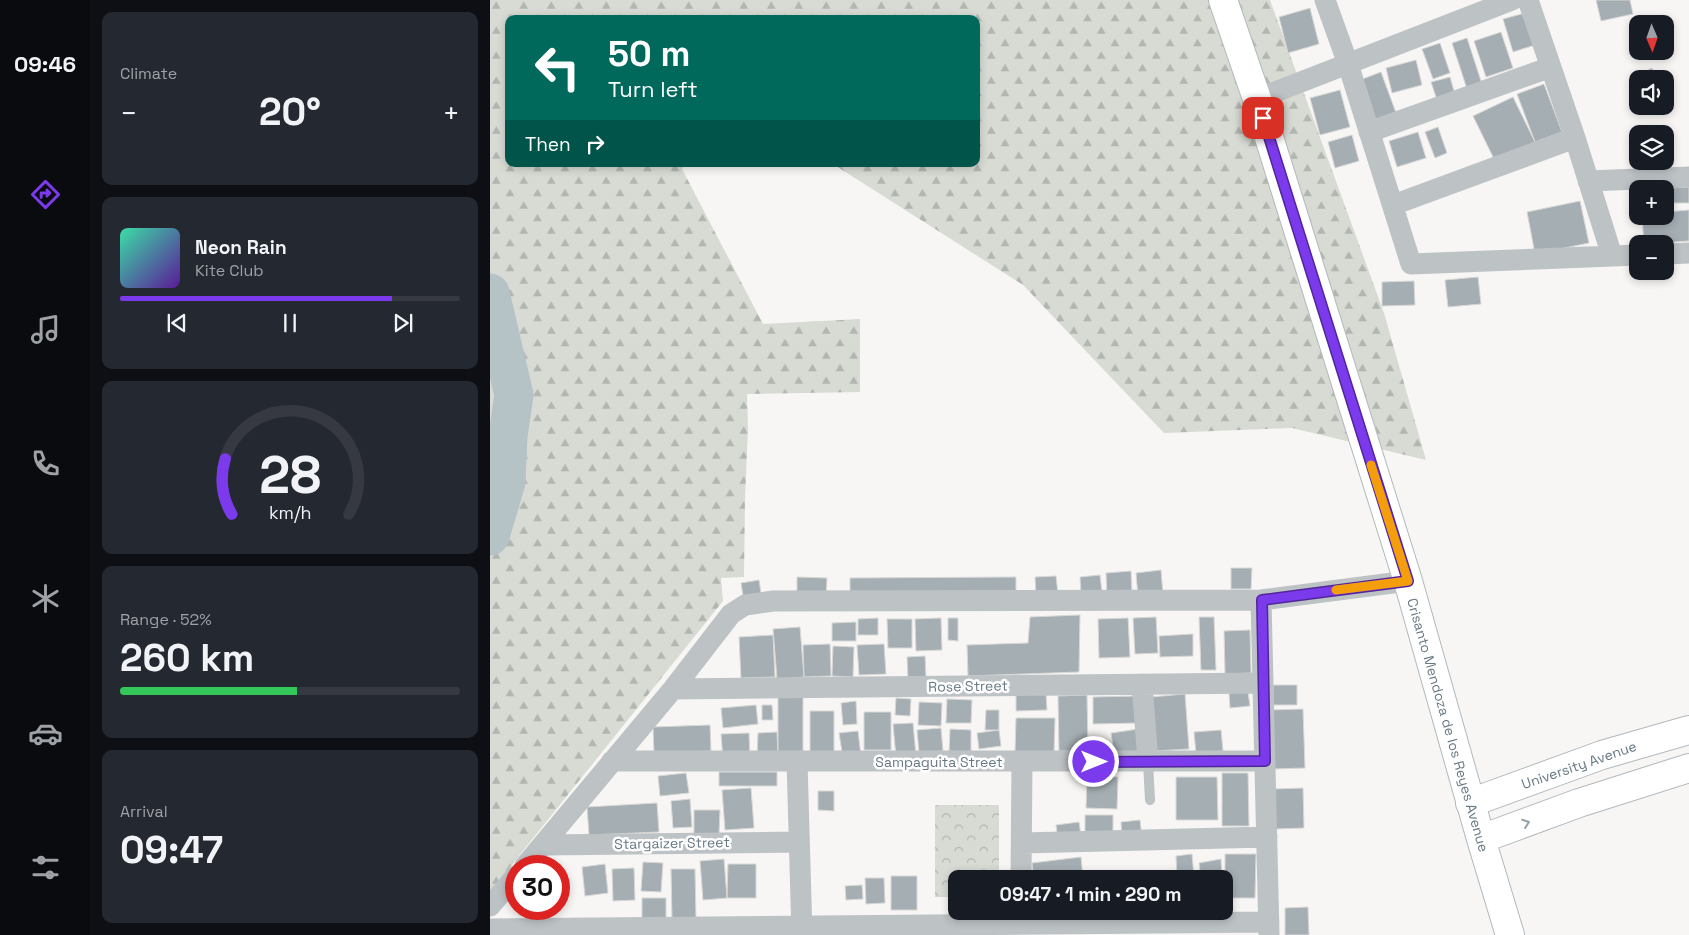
<!DOCTYPE html>
<html lang="en">
<head>
<meta charset="utf-8">
<style>
  :root { --surface:#171b24; --page:#242831; --text:#f1f3f6; --muted:#9ea1a6; --line:#363941; --accent:#7c3aed }
  body { margin:0; font-family:"Space Grotesk",sans-serif; background:var(--page); color:var(--text); height:100vh; display:flex; flex-direction:column; font-size:19px; white-space:nowrap }
  * { box-sizing:border-box; margin:0 }
  p { font-size:16px; color:var(--muted) }
  .icon { flex:none; width:28px; height:28px; fill:none; stroke:currentColor; stroke-width:2; stroke-linecap:round; stroke-linejoin:round }
  .map { position:relative; flex:1; overflow:hidden }
  .details { display:flex; flex-direction:column; gap:12px; padding:12px; background:#0d0f14; width:400px }
  .details>* { flex:none }
  .guide { position:absolute; left:15px; top:15px; width:475px; height:152px; border-radius:10px; box-shadow:0 2px 8px #0003; background:#00695c; color:#fff; overflow:hidden }
  .needle { width:32px; rotate:178deg }
  .fabs { position:absolute; left:1139px; top:15px; display:grid; gap:10px }
  .fabs a { display:grid; place-items:center; width:45px; height:45px; border-radius:10px; background:var(--surface); box-shadow:0 2px 8px #0003; font-size:25px }
  .speed { position:absolute; left:15px; top:855px; display:flex; gap:10px; font-size:25px; font-weight:700; text-align:center }
  .speed>* { display:grid; place-content:center; width:65px; height:65px; border-radius:50%; background:var(--surface); box-shadow:0 2px 8px #0003; line-height:1 }
  .speed .limit { border:8px solid #d22; background:#fff; color:#111 }
  .pin { position:absolute; display:grid; place-items:center; width:42px; height:42px; color:#fff; margin:-21px; border-radius:10px; box-shadow:0 2px 8px #0006 }
  .me { position:absolute; width:55px; margin:-28px; rotate:90deg; stroke-linejoin:round; filter:drop-shadow(0 0 4px #0008) }
  .turn { display:flex; align-items:center; gap:18px; height:105px; padding:0 20px; font-size:22px }
  .turn .icon { width:65px; height:65px; stroke-width:2.5 }
  .turn b { display:block; font-size:35px; line-height:42px }
  .then { display:flex; align-items:center; height:48px; padding:0 20px; background:#0003; gap:10px; font-size:19px }
  .big { font-size:38px; font-weight:600; line-height:1.1 }
  .details .widget { flex:1; display:flex; flex-direction:column; justify-content:center; gap:8px; min-width:0; padding:0 18px; border-radius:10px; background:var(--page) }
  .details .dial { align-items:center; gap:0 }
  .dial svg { height:130px; overflow:visible; fill:none; stroke:var(--line); stroke-width:7; stroke-linecap:round; text-anchor:middle }
  .dial text { fill:var(--text); stroke:none }
  .song { display:flex; align-items:center; gap:15px }
  .cover { width:60px; height:60px; border-radius:8px; background:linear-gradient(135deg,hsl(160 70% 55%),hsl(270 70% 35%)) }
  .played { height:5px; border-radius:2px; background:linear-gradient(90deg,var(--accent) 80%,var(--line) 80%) }
  .keys { display:flex; justify-content:space-around; direction:ltr }
  .heat { display:flex; justify-content:space-between; align-items:center; font-size:28px; direction:ltr }
  .charge { height:8px; border-radius:4px; background:linear-gradient(90deg,#34c759 52%,var(--line) 0) }
  .trip { position:absolute; left:458px; top:870px; width:285px; height:50px; border-radius:10px; background:var(--surface); box-shadow:0 2px 8px #0003; font-weight:600; line-height:50px; text-align:center }
  main { display:flex; flex:1; min-height:0 }
  .tab-bar { display:flex; flex-direction:column; width:90px; justify-content:space-around; align-items:center; background:#090b0e; color:var(--muted) }
  .tab-bar .icon { width:35px; height:35px }
  .tab-bar .active { color:var(--accent) }
  .tab-bar b { font-size:22px; color:var(--text) }
  .map>svg:first-child { display:block }
  .forest { fill:url(#forest-firs) }
  .park { fill:url(#park-crowns) }
  .lines { fill:none; stroke-linecap:round; stroke-linejoin:round }
  .river { stroke:#b6c3c6; stroke-width:39 }
  .building { fill:#a5aeb3; stroke:#d8d8d6 }
  .secondary-casing { stroke:#b2b8bc; stroke-width:30 }
  .lane { stroke:#bdc2c5; stroke-width:10 }
  .street { stroke:#bdc2c5; stroke-width:21 }
  .secondary { stroke:#fff; stroke-width:28 }
  .oneway { stroke:#95a1a8 }
  .route-casing { stroke:#51269a; stroke-width:12 }
  .route { stroke:#7c3aed; stroke-width:9 }
  .slow { stroke:#f59e0b; stroke-width:9 }
  .labels { text-anchor:middle; stroke-width:5; stroke-linejoin:round; paint-order:stroke }
  .street-label { font-size:14px; fill:#677983; stroke:#fff }
</style>
</head>
<body>
<main>
<nav class="tab-bar">
<b>09:46</b>
<svg class="icon active" aria-label="directions" viewBox="0 0 24 24"><path d="M12 3l9 9-9 9-9-9zM9 14v-3h6M13 9l2 2-2 2"/></svg>
<svg class="icon" aria-label="music" viewBox="0 0 24 24"><path d="M9 18V5l10-2v13"/><circle cx="6" cy="18" r="3"/><circle cx="16" cy="16" r="3"/></svg>
<svg class="icon" aria-label="phone" viewBox="0 0 24 24"><path d="M5 4h4l2 5-3 2q2 4 5 5l2-3 5 2v4C11 20 4 13 5 4z"/></svg>
<svg class="icon" aria-label="climate" viewBox="0 0 24 24"><path d="M12 3v18M4 7l16 10M4 17L20 7"/></svg>
<svg class="icon" aria-label="car" viewBox="0 0 24 24"><path d="M5 17H2v-5l4-1 3-4h7l3 4 3 1v5h-3M9 17h6M6 11h13"/><circle cx="7" cy="17" r="2"/><circle cx="17" cy="17" r="2"/></svg>
<svg class="icon" aria-label="filters" viewBox="0 0 24 24"><path d="M4 7h16M4 17h16"/><circle cx="9" cy="7" r="2"/><circle cx="15" cy="17" r="2"/></svg>
</nav>
<section class="details">
<div class="widget"><p>Climate</p>
<div class="heat"><a>−</a><b class="big">20°</b><a>+</a></div>
</div>
<div class="widget">
<div class="song"><i class="cover"></i><div><b>Neon Rain</b><p>Kite Club</p></div></div>
<div class="played"></div>
<div class="keys"><svg class="icon" aria-label="previous" viewBox="0 0 24 24"><path d="M18 5L8 12l10 7zM5 5v14"/></svg><svg class="icon" aria-label="pause" viewBox="0 0 24 24"><path d="M8 5v14M16 5v14"/></svg><svg class="icon" aria-label="next" viewBox="0 0 24 24"><path d="M6 5l10 7-10 7zM19 5v14"/></svg></div>
</div>
<div class="widget dial"><svg viewBox="0 0 100 80">
<path d="M14 69A42 42 0 1 1 86 69"/>
<path d="M14 69A42 42 0 0 1 10 35" stroke="#7c3aed"/>
<text x="50" y="56" font-size="32" font-weight="700">28</text>
<text x="50" y="72" font-size="11">km/h</text>
</svg></div>
<div class="widget"><p>Range · 52%</p><b class="big">260 km</b><div class="charge"></div></div>
<div class="widget"><p>Arrival</p><b class="big">09:47</b></div>
</section>
<div class="map">
<svg width="1199" height="935" viewBox="0 0 1199 935">
  <defs>
    <pattern id="forest-firs" width="22" height="20" patternUnits="userSpaceOnUse" patternTransform="scale(1.25)"><rect width="22" height="20" fill="#d7dbd3"/><path d="M5 1l3.5 6h-7zM16 11l3.5 6h-7z" fill="#b2b6b1"/></pattern>
    <pattern id="park-crowns" width="20" height="18" patternUnits="userSpaceOnUse" patternTransform="scale(1.25)"><rect width="20" height="18" fill="#d7dbd3"/><path d="M2 6a3 3 0 1 1 6 0M12 15a3 3 0 1 1 6 0" fill="none" stroke="#b2b6b1"/></pattern>
  </defs>
  <rect width="100%" height="100%" fill="#f7f6f4"/>
  <path class="forest" d="M0,0h780l114,313 42,147 -134,-32 -128,5 -141,-148 -190,-121h143v-145h-467v145h177l-4,5 81,155 97,-5v73l-113,2 1,33 -3,72 -1,78 -23,1 2,23 -233,291z"/>
  <path class="park" d="M445,805h64v74h-43v18h-21z"/>
  <g class="lines">
    <path class="river" d="M0,293l24,102 -6,41 -2,46 -16,54"/>
  </g>
  <path class="building" d="M1106,0h34l3,14 -32,7z
    M820,8l9,36 -31,9 -9,-36z
    M1035,13l10,32 -22,7 -10,-33z
    M1011,32l12,36 -27,9 -12,-36z
    M977,38l15,46 -15,5 -15,-46z
    M950,43l10,30 -17,6 -11,-30z
    M926,60l6,25 -30,8 -6,-25z
    M1162,68l5,11h-19l-1,13 -6,-14z
    M891,72l18,49 -21,7 -18,-48z
    M960,77l6,21 -18,5 -7,-21z
    M1054,84l18,48 -27,10 -18,-48z
    M850,90l10,37 -30,8 -10,-37z
    M1023,97l22,45 -40,19 -22,-45z
    M948,127l9,26 -12,5 -10,-26z
    M928,132l8,26 -29,9 -8,-26z
    M862,135l7,26 -24,7 -7,-26z
    M1199,187v16h-24v-14h-20z
    M1090,201l9,42 -54,11 -8,-42z
    M1199,210v31l-45,3 -2,-28h23v-4z
    M988,277l3,27 -33,3 -3,-27z
    M924,281l1,24 -33,1v-24z
    M741,568h21l-1,21h-20z
    M671,570l2,24 -25,3 -2,-24z
    M641,571l1,23 -25,1 -1,-22z
    M610,575l2,17 -21,1 -1,-16z
    M566,576l2,18 -22,1 -1,-18z
    M307,577l30,1 -1,21 -29,-1z
    M526,577v22l-166,1v-22z
    M269,580l3,20 -18,2 -3,-19z
    M590,615l-1,57 -111,4 -1,-31 61,-2 2,-26z
    M666,617l2,36 -23,1 -2,-36z
    M709,617h15l2,53h-15z
    M388,618v17h-20v-16z
    M451,618l1,32 -26,1 -1,-32z
    M458,618h10v23l-10,-1z
    M638,618l2,39 -31,1 -1,-39z
    M397,619h25v29h-24z
    M366,622v19h-24v-18z
    M310,627l4,50 -27,2 -4,-50z
    M760,630l1,43 -26,1 -1,-43z
    M703,634v22l-33,1 -1,-21z
    M283,635l2,42 -34,1 -2,-41z
    M340,644l1,32 -27,1 -1,-32z
    M394,644l2,30 -27,1 -2,-30z
    M343,646l21,1 -1,30 -21,-1z
    M435,656l1,21 -18,2 -1,-22z
    M783,685h24v20h-24z
    M758,692l2,14 -20,2 -1,-15z
    M556,693l1,17 -31,1v-17z
    M695,694l4,55 -34,2 -4,-54z
    M597,695l1,56h-29l-1,-55z
    M647,696v27l-44,1v-27z
    M288,697h25v60h-25z
    M406,698l15,1 -1,17 -15,-1z
    M457,699l25,1 -1,23h-25z
    M366,701l1,23 -14,1 -2,-22z
    M429,702l23,1 -1,23 -23,-1z
    M266,705l2,19 -35,4 -2,-20z
    M272,705h10l1,15h-11z
    M813,709l2,59 -32,1 -2,-59z
    M496,710h13v20h-14z
    M320,711h24v43l-24,-1z
    M374,712h27v38h-27z
    M526,718h39l-1,34h-39z
    M423,723l3,33 -20,1 -3,-33z
    M220,725l1,26 -57,2 -1,-26z
    M451,728l2,23 -24,1 -2,-22z
    M460,729l21,1v24h-22z
    M649,729l4,25 -28,5 -4,-26z
    M509,730l2,16 -22,3 -2,-16z
    M731,730l2,21 -27,2 -2,-21z
    M368,731l3,25 -18,2 -4,-25z
    M287,732l1,25 -21,-1 1,-23z
    M259,733l1,25 -27,1 -2,-25z
    M229,772h58v14h-58z
    M196,773l3,20 -29,3 -2,-20z
    M732,773h26l1,53h-27z
    M597,776l31,1 -1,32 -31,-1z
    M686,777h41l1,43h-42z
    M261,788l3,40 -29,2 -3,-40z
    M813,788l1,40 -29,1 -1,-40z
    M328,791h16v20l-16,-1z
    M200,799l2,28 -19,1 -2,-27z
    M167,803l2,29 -70,3 -2,-28z
    M204,810h26l-1,24h-25z
    M595,815h28v24h-28z
    M650,820l2,17 -20,2 -1,-17z
    M589,822l2,14 -23,3 -2,-14z
    M702,854l2,23 -17,1 -1,-22z
    M735,854h31l-1,44h-30z
    M591,857l2,22h-49l-2,-16z
    M234,859l3,39 -24,2 -3,-39z
    M731,859l1,20h-21l-2,-16z
    M153,862l20,1 -2,29 -20,-1z
    M115,864l3,29 -23,3 -3,-29z
    M238,864h28v34h-29z
    M144,868l1,32 -22,1 -1,-32z
    M181,869h24l1,50h-24z
    M401,876h26v34h-26z
    M375,878h19l1,25 -19,1z
    M372,885l1,14 -17,1 -1,-14z
    M152,898h24v26h-24z
    M818,907l1,28h-24v-27z
    M543,911h56v2l-56,1z
    M599,911h23v2h-23z
    M633,911h20v3l-21,-1z
    M657,911h28v4l-27,2z"/>
  <g class="lines">
    <g class="secondary-casing">
      <path id="secondary" d="M733,0l34,99 151,482 73,258 29,96
        M980,803l132,-48 87,-25
        M991,839l98,-36 110,-35"/>
    </g>
    <path class="lane" d="M658,762l2,38"/>
    <path class="street" d="M835,0l23,64 63,200 227,-9
      M1038,0l47,138 37,118
      M767,99l255,-99
      M879,132l182,-65
      M1098,181l101,-4
      M903,205l182,-67
      M1175,254l24,-1
      M771,600l8,335
      M652,684l6,78
      M183,689l590,-6
      M122,761h653
      M307,761l5,174
      M532,843l245,-6
      M54,845l255,-3
      M35,866l148,-177 58,-75 14,-9 28,-4 488,-1 147,-19
      M531,879l1,-117
      M0,906l26,-30
      M0,929l779,-7"/>
    <use href="#secondary" class="secondary"/>
  </g>
  <defs><path id="oneway-chevron" d="M-2-3.5L2.5 0L-2 3.5" fill="none" stroke-width="1.6" stroke-linecap="round" stroke-linejoin="round" transform="scale(1.25)"/></defs>
  <use class="oneway" href="#oneway-chevron" transform="translate(1036 823) rotate(-20)"/>
  <g class="lines">
    <g class="route-casing">
      <path id="route" d="M604,762l171,-1 -3,-161 146,-19 -145,-463"/>
    </g>
    <use href="#route" class="route"/>
    <path class="slow" d="M846,590l72,-9 -37,-116"/>
  </g>
  <g class="labels">
    <g class="street-label">
      <text transform="translate(478 686) rotate(-1)" y="5">Rose Street</text>
      <text transform="translate(958 725) rotate(74)" y="5">Crisanto Mendoza de los Reyes Avenue</text>
      <text x="449" y="767">Sampaguita Street</text>
      <text transform="translate(1089 765) rotate(-19)" y="5">University Avenue</text>
      <text transform="translate(182 843) rotate(-1)" y="5">Stargaizer Street</text>
    </g>
  </g>
</svg>
<div class="fabs">
<a><svg class="needle" viewBox="-14 -14 28 28"><path d="M0-13l5 13h-10z" fill="#e53935"/><path d="M0 13l5-13h-10z" fill="#9ea1a6"/></svg></a>
<a><svg class="icon" aria-label="sound" viewBox="0 0 24 24"><path d="M4 9h4l5-4v14l-5-4H4zM17 9q2 3 0 6"/></svg></a>
<a><svg class="icon" aria-label="layers" viewBox="0 0 24 24"><path d="M12 4l9 5-9 5-9-5zM3 14l9 5 9-5"/></svg></a>
<a>+</a>
<a>−</a>
</div>
<div class="speed"><div class="limit">30</div></div>
<div class="pin" style="left:773px;top:118px;background:#d93025"><svg class="icon" aria-label="arrive" viewBox="0 0 24 24"><path d="M6 21V4h12l-3 4 3 4H6"/></svg></div>
<svg class="me" style="left:604px;top:762px" viewBox="-20 -20 40 40"><circle r="17" fill="#7c3aed" stroke="#fff" stroke-width="3"/><path d="M0-11L8 9 0 5-8 9z" fill="#fff"/></svg>
<div class="trip">09:47 · 1 min · 290 m</div>
<div class="guide">
<div class="turn"><svg class="icon" aria-label="left" viewBox="0 0 24 24"><path d="M17 20v-9H6M10 6l-5 5 5 5"/></svg><div><b>50 m</b>Turn left</div></div>
<div class="then">Then<svg class="icon" aria-label="right" viewBox="0 0 24 24"><path d="M7 20v-9h11M14 6l5 5-5 5"/></svg></div>
</div>
</div>
</main>
</body>
</html>
